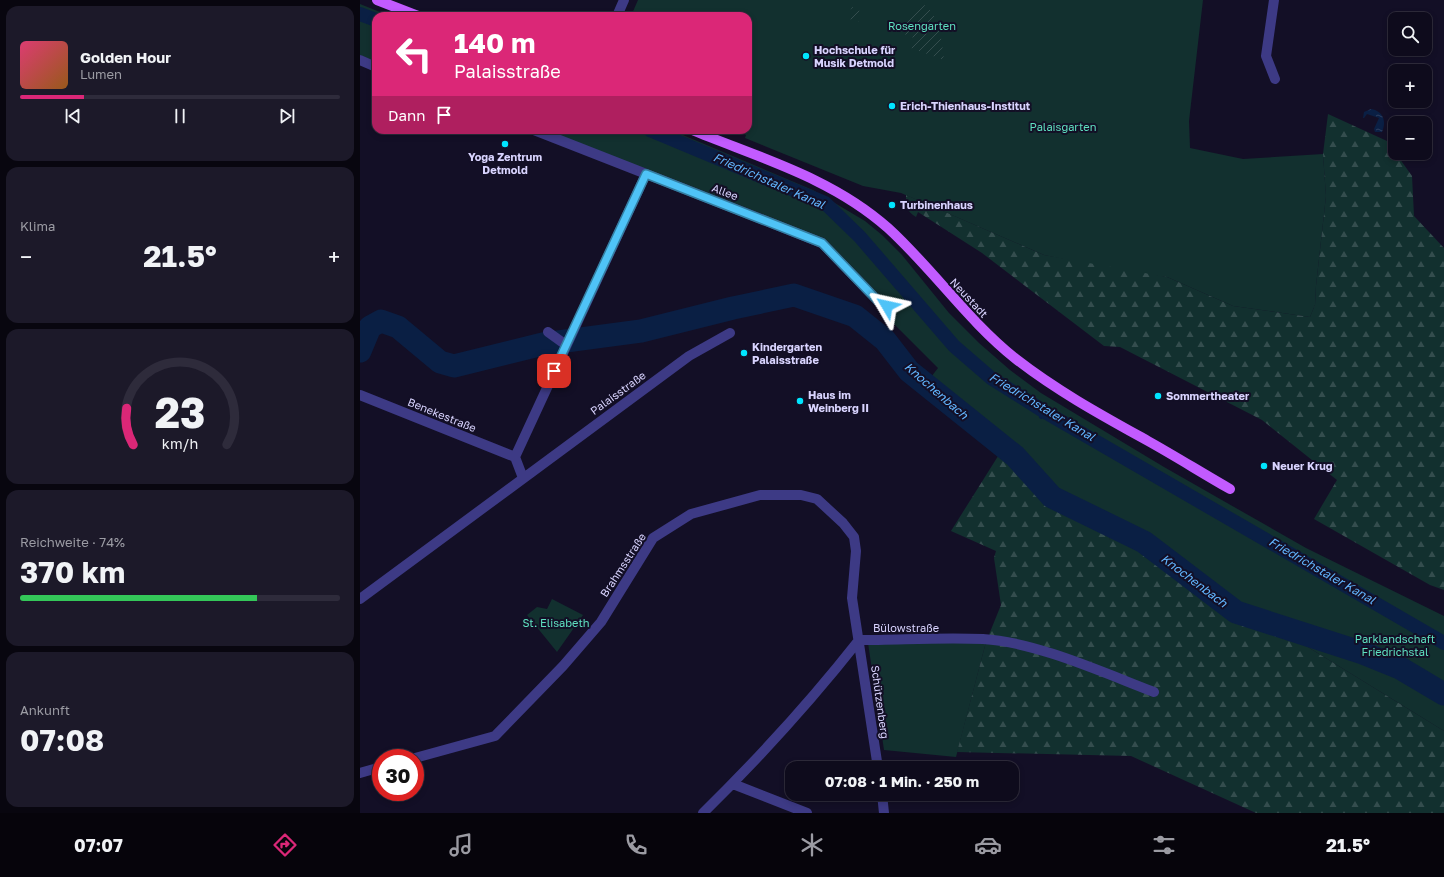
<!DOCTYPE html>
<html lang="de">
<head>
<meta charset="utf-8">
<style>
  :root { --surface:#0e0b1c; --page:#1c1929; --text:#f1f3f6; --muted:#9b9ba3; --line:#2e2b3b; --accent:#db2777 }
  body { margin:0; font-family:"Golos Text",sans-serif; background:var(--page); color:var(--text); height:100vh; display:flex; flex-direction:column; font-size:15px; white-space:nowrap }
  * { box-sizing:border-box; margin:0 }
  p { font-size:13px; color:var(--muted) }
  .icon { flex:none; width:22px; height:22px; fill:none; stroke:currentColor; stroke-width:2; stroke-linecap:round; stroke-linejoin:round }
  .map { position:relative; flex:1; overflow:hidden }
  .drawer { display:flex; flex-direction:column; gap:6px; padding:6px; background:#08060f; width:360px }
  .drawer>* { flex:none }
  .top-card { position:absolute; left:12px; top:12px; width:380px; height:122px; border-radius:12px; box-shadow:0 2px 6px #0003,0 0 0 1px var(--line); background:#db2777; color:#fff; overflow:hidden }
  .controls { position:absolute; left:1028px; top:12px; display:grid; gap:8px }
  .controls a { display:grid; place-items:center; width:44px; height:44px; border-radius:8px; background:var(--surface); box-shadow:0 2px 6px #0003,0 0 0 1px var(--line); font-size:20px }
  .speed { position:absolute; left:12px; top:749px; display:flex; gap:8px; font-size:20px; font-weight:700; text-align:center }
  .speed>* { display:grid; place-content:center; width:52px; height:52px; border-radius:50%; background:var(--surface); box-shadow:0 2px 6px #0003,0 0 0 1px var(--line); line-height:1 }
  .speed .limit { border:6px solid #d22; background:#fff; color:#111 }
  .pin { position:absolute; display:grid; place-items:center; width:34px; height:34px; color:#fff; margin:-17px; border-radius:8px; box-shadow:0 2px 6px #0006 }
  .me { position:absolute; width:44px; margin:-22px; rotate:306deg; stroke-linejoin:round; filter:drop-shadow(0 0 3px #0008) }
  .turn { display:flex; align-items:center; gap:14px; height:84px; padding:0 16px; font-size:18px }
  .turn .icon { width:52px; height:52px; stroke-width:2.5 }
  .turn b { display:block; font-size:28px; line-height:34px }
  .then { display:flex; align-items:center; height:38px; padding:0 16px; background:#0003; gap:8px; font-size:15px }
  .big { font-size:30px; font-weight:700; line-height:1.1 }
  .drawer .card { flex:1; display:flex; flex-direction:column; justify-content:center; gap:6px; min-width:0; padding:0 14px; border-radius:12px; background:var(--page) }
  .drawer .dial { align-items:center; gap:0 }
  .dial svg { height:104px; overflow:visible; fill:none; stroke:var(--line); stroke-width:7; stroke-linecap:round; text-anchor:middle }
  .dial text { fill:var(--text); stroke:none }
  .song { display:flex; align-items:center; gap:12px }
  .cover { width:48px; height:48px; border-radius:6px; background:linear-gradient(135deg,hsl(340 70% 55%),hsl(30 70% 35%)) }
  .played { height:4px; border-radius:2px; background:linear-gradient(90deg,var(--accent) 20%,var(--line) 20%) }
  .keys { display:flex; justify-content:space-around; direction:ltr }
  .heat { display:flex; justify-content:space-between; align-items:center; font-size:22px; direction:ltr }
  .charge { height:6px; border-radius:3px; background:linear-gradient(90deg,#34c759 74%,var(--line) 0) }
  .trip { position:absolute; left:425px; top:761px; width:234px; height:40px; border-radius:12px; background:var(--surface); box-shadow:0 2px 6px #0003,0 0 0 1px var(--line); font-weight:700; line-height:40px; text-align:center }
  .menu { display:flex; height:64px; justify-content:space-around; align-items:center; background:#06040b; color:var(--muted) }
  .menu .icon { width:28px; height:28px }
  .menu .on { color:var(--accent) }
  .menu b { font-size:18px; color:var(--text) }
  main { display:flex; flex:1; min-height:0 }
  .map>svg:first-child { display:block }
  .green { fill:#12302f }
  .forest { fill:url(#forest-firs) }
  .garden { fill:url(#garden-furrows) }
  .water { fill:url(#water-ripples) }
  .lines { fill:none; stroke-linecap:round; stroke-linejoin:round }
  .stream { stroke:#0a1f44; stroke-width:4 }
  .canal { stroke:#0a1f44; stroke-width:14 }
  .river { stroke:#0a1f44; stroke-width:23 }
  .minor { stroke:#3d3a85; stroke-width:10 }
  .major { stroke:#c25bff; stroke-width:10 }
  .route-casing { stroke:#337fa1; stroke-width:10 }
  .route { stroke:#4fc3f7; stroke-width:7 }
  .poi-dot { fill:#00e5ff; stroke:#130f26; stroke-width:1.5 }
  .labels { text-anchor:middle; stroke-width:4; stroke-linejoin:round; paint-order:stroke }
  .park-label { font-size:11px; fill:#5fe0c0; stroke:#130f26 }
  .poi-label { font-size:11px; font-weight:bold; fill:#d9d4ff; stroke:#130f26; text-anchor:start }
  .street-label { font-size:11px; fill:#d9d4ff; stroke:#130f26 }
  .water-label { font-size:12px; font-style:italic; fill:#62b6ff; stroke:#130f26 }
</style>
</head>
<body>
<main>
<section class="drawer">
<div class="card">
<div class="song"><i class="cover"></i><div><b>Golden Hour</b><p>Lumen</p></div></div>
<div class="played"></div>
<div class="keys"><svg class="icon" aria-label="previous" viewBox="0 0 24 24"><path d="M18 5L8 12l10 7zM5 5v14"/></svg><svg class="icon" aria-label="pause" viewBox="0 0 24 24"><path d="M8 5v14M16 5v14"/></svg><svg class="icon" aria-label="next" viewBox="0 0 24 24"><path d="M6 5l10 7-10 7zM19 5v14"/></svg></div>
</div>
<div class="card"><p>Klima</p>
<div class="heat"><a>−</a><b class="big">21.5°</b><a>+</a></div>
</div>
<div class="card dial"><svg viewBox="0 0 100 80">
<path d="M14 69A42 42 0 1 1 86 69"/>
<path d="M14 69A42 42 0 0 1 9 41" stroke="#db2777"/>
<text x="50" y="56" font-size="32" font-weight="700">23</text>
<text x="50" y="72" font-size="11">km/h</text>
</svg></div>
<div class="card"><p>Reichweite · 74%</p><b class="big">370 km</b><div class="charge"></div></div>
<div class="card"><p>Ankunft</p><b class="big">07:08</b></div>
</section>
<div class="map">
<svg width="1084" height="813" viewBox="0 0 1084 813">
  <defs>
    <pattern id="forest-firs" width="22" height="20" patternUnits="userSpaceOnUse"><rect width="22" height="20" fill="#12302f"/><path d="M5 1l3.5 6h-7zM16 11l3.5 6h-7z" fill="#344d4e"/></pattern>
    <pattern id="garden-furrows" width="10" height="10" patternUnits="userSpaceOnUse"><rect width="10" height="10" fill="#12302f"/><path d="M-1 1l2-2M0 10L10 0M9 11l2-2" fill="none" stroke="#344d4e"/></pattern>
    <pattern id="water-ripples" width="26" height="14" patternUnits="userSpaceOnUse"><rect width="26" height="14" fill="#0a1f44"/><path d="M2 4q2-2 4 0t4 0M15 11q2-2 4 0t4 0" fill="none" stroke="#2d3f60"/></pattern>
  </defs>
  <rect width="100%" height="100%" fill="#130f26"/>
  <path class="green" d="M278,0h565l-14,121 1,27 53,11 80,-5 3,42 -10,90 -1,19 -5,12 -77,-11 -66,-29 -42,-5 -81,-17 -143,-62 -38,-7 -118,-48 1,-3 -10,-5 -3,2 -6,-1v-1h21v-114h-117z
    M0,4l30,12h-14v46l-16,-7z
    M184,130h127l142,60 52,31 17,14 20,20 47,58 30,30 31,27 31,23 123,74 142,81 138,68v115l-323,-199 -6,10 -6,-3 4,-12 -113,-74 -15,-8 -64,-55 17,-22 -62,-62 -55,-61z
    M192,599l31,16 -26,37 -30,-37 10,-8 10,2z
    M626,642l-30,115 -72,-7 -16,-107z"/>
  <path class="forest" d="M968,114l59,27 25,35 2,40 30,32v342l-14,-5 -116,-66 23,-39 -75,-60 -142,-73 -16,-1 -122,-93 -64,-41 -2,5c-10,-6 -10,-11 -10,-22l138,60 123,22 66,29 77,11 5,-12 1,-19 10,-90 -3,-42z
    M640,453l113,74 -4,12 6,2 6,-9 323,199v82h-188l-125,-57 -174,-4 29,-110 15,-37 -7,-47 2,-7 -45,-20z"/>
  <path class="garden" d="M565,5c15,13 17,37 19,55l-33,-12 3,-10 -22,-9 2,-4z
    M492,7l10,5 -4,10 -11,-4z"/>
  <path class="water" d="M1011,109c12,2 16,12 11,23h-7l-1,-3 5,-11 -12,-4 -3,4h-1l1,-6z"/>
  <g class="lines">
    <path class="stream" d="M681,417l4,-5"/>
    <path class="canal" d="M0,14l16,6
      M290,130l175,73 35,34 94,109 37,32 54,34 399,231"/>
    <path class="river" d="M0,351l10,-24 11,-6 17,6 42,35 14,4 89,-22 98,-13 92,-23 61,-13 61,21 30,24 24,31 106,85 37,41 92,45 92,70 127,41 37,15 44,26"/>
    <path class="minor" d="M914,0l-8,56 9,23
      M257,16l7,-16
      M0,60l16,7
      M174,130l288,113 56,58 9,5
      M188,332l18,13
      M0,395l155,62
      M163,478l-8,-21 131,-283
      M0,599l329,-243 41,-23
      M499,640c41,0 83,-3 124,-1 53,3 121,34 171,53
      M55,758l80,-22 68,-70 38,-44 52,-84 38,-24 69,-19h41l16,4 26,24 11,14 2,14 -4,47 26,170
      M0,773l21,-6
      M373,784l74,29
      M522,794l2,19
      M343,813c55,-54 108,-112 156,-173"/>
    <path class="major" d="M17,0l41,16
      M332,130c68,28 140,48 196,98 45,41 80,93 128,131 41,32 87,57 132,82 27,15 54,32 82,48"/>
  </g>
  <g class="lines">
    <g class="route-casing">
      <path id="route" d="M194,371l92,-197 176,69 56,58 9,5"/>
    </g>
    <use href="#route" class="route"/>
  </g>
  <g class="poi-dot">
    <circle cx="446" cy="56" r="4"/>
    <circle cx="532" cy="106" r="4"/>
    <circle cx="145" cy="144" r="4"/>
    <circle cx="532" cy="205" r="4"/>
    <circle cx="384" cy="353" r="4"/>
    <circle cx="798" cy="396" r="4"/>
    <circle cx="440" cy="401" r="4"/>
    <circle cx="904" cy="466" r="4"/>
  </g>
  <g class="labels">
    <g class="park-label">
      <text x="562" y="30">Rosengarten</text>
      <text x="703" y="131">Palaisgarten</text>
      <text x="196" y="627">St. Elisabeth</text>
      <text x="1035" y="643">Parklandschaft<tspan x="1035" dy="13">Friedrichstal</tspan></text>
    </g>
    <g class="poi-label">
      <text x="454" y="54">Hochschule für<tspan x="454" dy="13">Musik Detmold</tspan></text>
      <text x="540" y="110">Erich-Thienhaus-Institut</text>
      <text x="145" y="161" text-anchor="middle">Yoga Zentrum<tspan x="145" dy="13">Detmold</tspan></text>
      <text x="540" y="209">Turbinenhaus</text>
      <text x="392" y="351">Kindergarten<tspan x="392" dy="13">Palaisstraße</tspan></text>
      <text x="448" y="399">Haus im<tspan x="448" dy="13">Weinberg II</tspan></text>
      <text x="806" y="400">Sommertheater</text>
      <text x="912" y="470">Neuer Krug</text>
    </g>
    <g class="street-label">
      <text transform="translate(365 192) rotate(21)" y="4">Allee</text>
      <text transform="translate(609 298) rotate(47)" y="4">Neustadt</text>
      <text transform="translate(258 393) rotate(-36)" y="4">Palaisstraße</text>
      <text transform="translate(82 415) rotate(22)" y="4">Benekestraße</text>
      <text transform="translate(263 565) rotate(-57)" y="4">Brahmsstraße</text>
      <text x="546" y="632">Bülowstraße</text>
      <text transform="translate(520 702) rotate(82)" y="4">Schützenberg</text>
    </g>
    <g class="water-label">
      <text transform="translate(409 181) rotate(24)" y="4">Friedrichstaler Kanal</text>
      <text transform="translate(576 391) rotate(41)" y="4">Knochenbach</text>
      <text transform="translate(682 407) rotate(31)" y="4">Friedrichstaler Kanal</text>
      <text transform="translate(962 571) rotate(30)" y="4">Friedrichstaler Kanal</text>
      <text transform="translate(834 581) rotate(37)" y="4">Knochenbach</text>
    </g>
  </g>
</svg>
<div class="controls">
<a><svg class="icon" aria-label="search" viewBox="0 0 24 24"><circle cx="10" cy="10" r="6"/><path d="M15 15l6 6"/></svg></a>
<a>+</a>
<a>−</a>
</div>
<div class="speed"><div class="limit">30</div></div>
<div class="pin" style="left:194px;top:371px;background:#d93025"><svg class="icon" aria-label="arrive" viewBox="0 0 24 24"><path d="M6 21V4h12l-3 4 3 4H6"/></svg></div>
<svg class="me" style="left:527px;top:306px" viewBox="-20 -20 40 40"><path d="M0-17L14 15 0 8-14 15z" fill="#4fc3f7" stroke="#fff" stroke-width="4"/></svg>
<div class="trip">07:08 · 1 Min. · 250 m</div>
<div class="top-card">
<div class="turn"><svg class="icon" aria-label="left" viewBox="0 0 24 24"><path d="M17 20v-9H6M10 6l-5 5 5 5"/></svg><div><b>140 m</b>Palaisstraße</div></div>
<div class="then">Dann<svg class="icon" aria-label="arrive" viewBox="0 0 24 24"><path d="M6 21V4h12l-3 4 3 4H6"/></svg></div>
</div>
</div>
</main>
<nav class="menu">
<b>07:07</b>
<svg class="icon on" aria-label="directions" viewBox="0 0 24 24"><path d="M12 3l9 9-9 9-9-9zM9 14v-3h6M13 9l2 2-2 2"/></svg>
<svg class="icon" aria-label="music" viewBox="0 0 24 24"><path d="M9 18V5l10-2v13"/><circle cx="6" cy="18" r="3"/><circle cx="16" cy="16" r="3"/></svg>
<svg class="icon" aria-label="phone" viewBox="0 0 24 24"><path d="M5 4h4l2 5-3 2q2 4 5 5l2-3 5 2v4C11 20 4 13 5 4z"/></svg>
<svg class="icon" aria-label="climate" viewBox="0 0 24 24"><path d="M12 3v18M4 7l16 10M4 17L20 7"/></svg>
<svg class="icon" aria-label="car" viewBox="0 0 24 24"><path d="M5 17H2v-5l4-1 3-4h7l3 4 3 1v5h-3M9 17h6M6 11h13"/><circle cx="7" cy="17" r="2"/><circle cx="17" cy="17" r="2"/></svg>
<svg class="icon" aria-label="filters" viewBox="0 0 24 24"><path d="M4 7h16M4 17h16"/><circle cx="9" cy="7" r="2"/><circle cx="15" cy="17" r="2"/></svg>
<b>21.5°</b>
</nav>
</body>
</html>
